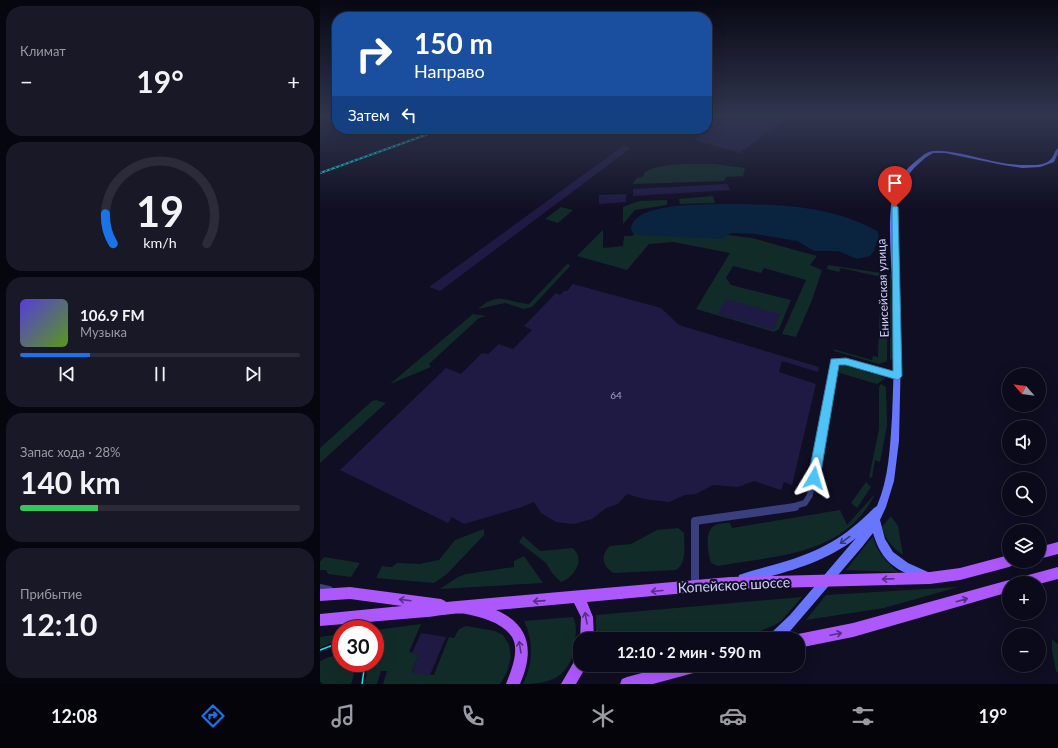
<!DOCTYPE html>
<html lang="ru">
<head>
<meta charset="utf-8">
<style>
  :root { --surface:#0b0a1a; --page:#191827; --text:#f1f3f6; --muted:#9a9aa2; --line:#2b2b39; --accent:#1a73e8 }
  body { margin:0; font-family:Lato,sans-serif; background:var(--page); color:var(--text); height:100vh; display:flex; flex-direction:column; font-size:15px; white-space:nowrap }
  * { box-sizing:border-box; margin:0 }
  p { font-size:13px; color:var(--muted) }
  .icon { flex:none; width:22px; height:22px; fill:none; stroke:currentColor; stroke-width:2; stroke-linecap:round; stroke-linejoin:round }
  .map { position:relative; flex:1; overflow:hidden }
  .details { display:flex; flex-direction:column; gap:6px; padding:6px; background:#06060e; width:320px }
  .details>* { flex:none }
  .top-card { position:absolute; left:12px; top:12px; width:380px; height:122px; border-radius:16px; box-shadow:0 4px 16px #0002,0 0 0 1px var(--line); background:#1a4fa0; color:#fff; overflow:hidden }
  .needle { width:26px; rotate:298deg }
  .controls { position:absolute; left:682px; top:368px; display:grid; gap:8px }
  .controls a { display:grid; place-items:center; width:44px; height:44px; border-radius:50%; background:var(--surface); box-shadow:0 4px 16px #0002,0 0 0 1px var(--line); font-size:20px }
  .speed { position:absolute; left:12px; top:620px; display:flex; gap:8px; font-size:20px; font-weight:700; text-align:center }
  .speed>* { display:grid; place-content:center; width:52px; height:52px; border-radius:50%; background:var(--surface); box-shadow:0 4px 16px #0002,0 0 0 1px var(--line); line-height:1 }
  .speed .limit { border:6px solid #d22; background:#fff; color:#111 }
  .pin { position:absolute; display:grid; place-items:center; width:34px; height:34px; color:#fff; margin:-41px -17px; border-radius:50% 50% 50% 0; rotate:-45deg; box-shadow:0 0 4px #0007 }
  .pin .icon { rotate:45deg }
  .me { position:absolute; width:44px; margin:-22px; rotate:7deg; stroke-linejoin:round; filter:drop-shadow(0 0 3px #0008) }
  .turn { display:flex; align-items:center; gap:14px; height:84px; padding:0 16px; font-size:18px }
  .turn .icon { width:52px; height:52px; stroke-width:2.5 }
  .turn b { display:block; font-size:28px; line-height:34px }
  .then { display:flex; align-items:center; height:38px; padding:0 16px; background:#0003; gap:8px; font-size:15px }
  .big { font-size:30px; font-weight:700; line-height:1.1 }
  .details .widget { flex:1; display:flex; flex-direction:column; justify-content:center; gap:6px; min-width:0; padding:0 14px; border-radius:16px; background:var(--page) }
  .details .dial { align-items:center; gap:0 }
  .dial svg { height:104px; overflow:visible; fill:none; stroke:var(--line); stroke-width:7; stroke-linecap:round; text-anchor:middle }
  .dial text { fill:var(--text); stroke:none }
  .song { display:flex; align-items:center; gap:12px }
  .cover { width:48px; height:48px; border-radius:6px; background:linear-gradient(135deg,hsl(250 70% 55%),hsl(90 70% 35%)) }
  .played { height:4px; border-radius:2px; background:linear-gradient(90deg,var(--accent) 25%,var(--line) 25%) }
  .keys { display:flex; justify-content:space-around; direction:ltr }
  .heat { display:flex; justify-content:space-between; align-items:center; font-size:22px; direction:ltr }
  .charge { height:6px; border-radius:3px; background:linear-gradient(90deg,#34c759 28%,var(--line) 0) }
  .trip { position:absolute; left:253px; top:632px; width:232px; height:40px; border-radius:16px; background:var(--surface); box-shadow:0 4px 16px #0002,0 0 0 1px var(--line); font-weight:700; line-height:40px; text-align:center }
  .dock { display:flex; height:64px; justify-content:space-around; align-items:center; background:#04040a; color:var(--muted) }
  .dock .icon { width:28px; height:28px }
  .dock .active { color:var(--accent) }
  .dock b { font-size:18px; color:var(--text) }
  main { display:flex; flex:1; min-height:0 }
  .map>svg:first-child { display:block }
  .green { fill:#112c28 }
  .water { fill:#0a233f }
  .building { fill:#1e1a43 }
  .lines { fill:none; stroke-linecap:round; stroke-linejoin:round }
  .street-far2 { stroke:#3a3f80; stroke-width:4.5 }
  .street-far1 { stroke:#3a3f80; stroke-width:6 }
  .street { stroke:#3a3f80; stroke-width:8 }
  .secondary { fill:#6875fd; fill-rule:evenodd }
  .primary { fill:#ad58fc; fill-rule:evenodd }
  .tram { stroke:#04f6f3; stroke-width:1.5 }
  .rail-casing { stroke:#04f6f3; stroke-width:2 }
  .rail { stroke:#0f0e22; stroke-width:1; stroke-dasharray:2.5; stroke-linecap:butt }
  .oneway { stroke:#33377a }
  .oneway2 { stroke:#562f84 }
  .route { fill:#4fc3f7; stroke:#337fa1 }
  .labels { text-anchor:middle; stroke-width:4; stroke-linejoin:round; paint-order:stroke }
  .number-label { font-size:10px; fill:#a4a2cf }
  .street-label { font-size:12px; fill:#d0d0fe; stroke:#0f0e22 }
  .near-street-label { font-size:14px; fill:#d0d0fe; stroke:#0f0e22 }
</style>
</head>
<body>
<main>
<section class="details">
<div class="widget"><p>Климат</p>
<div class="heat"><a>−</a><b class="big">19°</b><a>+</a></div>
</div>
<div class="widget dial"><svg viewBox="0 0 100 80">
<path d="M14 69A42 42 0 1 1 86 69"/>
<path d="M14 69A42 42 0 0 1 8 46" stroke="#1a73e8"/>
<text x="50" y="56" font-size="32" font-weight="700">19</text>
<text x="50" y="72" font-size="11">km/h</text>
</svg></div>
<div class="widget">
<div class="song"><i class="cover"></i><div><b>106.9 FM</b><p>Музыка</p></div></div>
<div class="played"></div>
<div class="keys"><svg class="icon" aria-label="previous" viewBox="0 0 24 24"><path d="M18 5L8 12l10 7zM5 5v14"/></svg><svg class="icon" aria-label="pause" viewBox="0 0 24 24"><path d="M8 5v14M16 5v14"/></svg><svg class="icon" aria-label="next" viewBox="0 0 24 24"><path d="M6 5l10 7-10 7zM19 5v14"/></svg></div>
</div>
<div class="widget"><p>Запас хода · 28%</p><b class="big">140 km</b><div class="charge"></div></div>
<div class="widget"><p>Прибытие</p><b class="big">12:10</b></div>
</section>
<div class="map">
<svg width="738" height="684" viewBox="0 0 738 684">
  <rect width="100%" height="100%" fill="#0f0e22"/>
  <path class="green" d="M395,164l30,4 -2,8 -17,1 -2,4 -92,3 5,-6 7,-2v-3c15,-11 53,-9 71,-9z
    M393,196l2,7 -35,1 -1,-5z
    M347,200v5l-32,5 -12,14v-17l16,-6z
    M241,207l12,3 -15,13 -13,-4z
    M316,229h43l73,9 65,18 -7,9 12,5 -10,30 -16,37 -14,-3 24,-54 -42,-12 -3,5 -28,-7 -7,12 5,7 60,15 -12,29 -5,3 -78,-23 34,-56 -57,-11 -24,2 -22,26 -50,-14 26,-26v18l20,-2 1,-10h9z
    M248,263l2,3 -38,41 -8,2 -19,-6 -27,6c20,-18 28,-7 51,-5z
    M508,265l60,9 -1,87 -8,3 -45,-13 -1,-2 39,11 1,-4 5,1 3,-80 -40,-9 -2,4 -12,-3z
    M570,273l2,2 1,83 -3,3z
    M153,314l13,2 -7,2 -50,46 2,3 -41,17z
    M525,365l41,13 -9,6 -37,-11 -3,-2 1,-3z
    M561,384l5,3 1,39 -7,36 -5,-2 -3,18 -3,-1 10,-48v-42z
    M56,400l10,3 -66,60v-15l52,-47z
    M546,482l5,5 -14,21 -6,-5z
    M555,494c-31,62 -97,61 -157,72l-7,-3c-3,-9 -7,-32 3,-37 4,-3 11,-3 16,-3l2,5 108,-18 7,15z
    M571,516l7,10 5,29c-11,-8 -17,-14 -21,-28z
    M358,528l6,5c0,12 3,30 -8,37l-62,3c-12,-6 -14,-19 -4,-27l21,-2 26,-14z
    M164,529v6l-37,39 -13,9 -58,-5 6,-12 10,1 5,-4 22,1 20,-4 16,-20z
    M203,536l17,15 32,-3c14,10 3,29 -11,34l-9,-9 -6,-10 -27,-21z
    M553,536c3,16 14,26 25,36l-52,-2z
    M204,556l19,27 -103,6 18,-12 8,-3 48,-7v-6z
    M4,557l36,6 -9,14 -23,-3 -2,-4h-6v-8z
    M638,587l-74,21 -78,12 20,-25z
    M482,597l-21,24 -6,4 -20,8 -22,6h-137v-24z
    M253,617c4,7 3,16 2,24 -3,33 -20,43 -52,43 10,-21 11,-42 1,-63z
    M101,624l-12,28 10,2 -7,18 22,3 15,-38 5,1 5,-9 7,-3 29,5 8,4 6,10 2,12 -4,15 -7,12h-117l4,-13h-6l-4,13h-12l3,-21h7v-33z
    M21,634v7h-6l-15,7v-11z
    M732,639l6,5v28l-2,-1 -4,-20z
    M20,655l1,8h11c3,7 2,14 -1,21h-28l-3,-3v-20l9,-4z"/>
  <path class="water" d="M403,204c51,0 109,1 154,27l2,5 -5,15 -4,5 -13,3 -19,-8h-24l-17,-10 -42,-7 -23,-1 -12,6 -80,-4 -7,-2 -2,-3c0,-28 72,-25 92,-26z"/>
  <path class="building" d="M415,115h44l10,2 -49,36 -46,-13 21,-13 -8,-1v-5l8,-5 14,3z
    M303,146l8,2 -191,143 -11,-4z
    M407,184l3,6 -97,6v-7z
    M306,194v8l-27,2v-9z
    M253,284l88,24 18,17 140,42 -1,5 -36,-11 -3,11 37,12 -24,101 -8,-3 -3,8 -27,-9 -16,6 -25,-2 -17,9 -11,1 -16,7 -25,-3 -17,-5 -9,10 -12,4 -14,11 -18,5 -18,-2 -15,-9 -7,-11 -12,5 -58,17 -12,-7 -4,6 -108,-53 106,-102 15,6 21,-21 6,1 11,-10 14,5 19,-19 -8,-4 32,-33 4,2 4,-4h3z
    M406,299l54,15 -6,16 -57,-16z
    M101,633l25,4 -16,38 -18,-2 7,-19 -7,-1z"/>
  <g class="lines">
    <path class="street-far2" d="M513,370l2,-9h12l31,9"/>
    <path class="street-far1" d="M554,369l24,7
      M468,508l17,-5 5,-8 23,-126"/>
    <path class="street" d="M375,587v-66l100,-14
      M0,588l9,2"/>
    <path class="secondary" d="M738,148v5l-4,9 -14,5 -17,1 -20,-3 -58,-12h-12l-8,5 -11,10 -9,11 -6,9 -2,9 -1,25 5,130 -2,89 -5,40 -8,26 -6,13 5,19 8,13 15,11 20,9 1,4 -1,4 -4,1c-28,-11 -42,-18 -51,-48l-11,14 -71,83 -9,9h-15l2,-4 21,-20 66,-77c-32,26 -74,35 -113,46l-4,-1 -1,-4 1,-4c13,-5 28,-8 41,-12 41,-12 64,-25 94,-55l3,-2c12,-28 13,-59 15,-89 2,-45 3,-91 0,-136 -1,-27 -5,-65 2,-91 4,-13 16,-25 27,-33 3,-3 8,-6 13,-6 11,-1 22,2 33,4 20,5 42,11 63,10 6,0 15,0 20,-5 4,-3 4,-9 8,-12z"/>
    <path class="primary" d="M738,542v12l-19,5v-12z
      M689,555v6h6l-2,4 -4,2 -49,13 -30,4 -200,5 -143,13 6,15 1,22h-14l1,-22 -7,-14 -78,7c35,15 38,42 24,74h-14c5,-13 14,-34 6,-47 -9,-14 -30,-20 -46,-23 -8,-2 -29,2 -39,3 -36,3 -71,6 -107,9v-12l82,-8 -52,-7 -30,2v-12l30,-2 91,12 4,2 1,1 284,-25 200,-5 30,-4z
      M738,567v12l-19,5v-1h-24l2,-4 4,-2z
      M689,580l5,3h-5v9l-156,45 -55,11v-9h-6l1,-3 5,-2 55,-11z
      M260,658v7h7l-11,19h-15l14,-24z
      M352,665h32l-2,5 -5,2 -44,12h-33l2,-5 5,-2z"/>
    <path class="tram" d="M0,650l21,-8
      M42,684l3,-21"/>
    <g class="rail-casing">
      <path id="rail" d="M0,173l122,-44"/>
    </g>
    <use href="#rail" class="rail"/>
  </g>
  <defs><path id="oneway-shaft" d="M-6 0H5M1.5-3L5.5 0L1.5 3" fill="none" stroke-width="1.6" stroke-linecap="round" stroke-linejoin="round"/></defs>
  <use class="oneway" href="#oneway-shaft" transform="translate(525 540) rotate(144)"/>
  <g class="oneway2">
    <use href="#oneway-shaft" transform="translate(568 579) rotate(178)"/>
    <use href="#oneway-shaft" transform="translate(337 591) rotate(175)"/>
    <use href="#oneway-shaft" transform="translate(85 600) rotate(-173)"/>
    <use href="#oneway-shaft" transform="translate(642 600) rotate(-16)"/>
    <use href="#oneway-shaft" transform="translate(219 601) rotate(176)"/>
    <use href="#oneway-shaft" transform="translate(266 618) rotate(-100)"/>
    <use href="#oneway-shaft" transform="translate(516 634) rotate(-12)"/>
    <use href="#oneway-shaft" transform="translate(200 647) rotate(-99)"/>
  </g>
  <linearGradient id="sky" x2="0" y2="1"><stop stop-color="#080813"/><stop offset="0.55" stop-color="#31364f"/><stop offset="1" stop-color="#31364f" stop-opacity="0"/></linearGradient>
  <rect width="738" height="211" fill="url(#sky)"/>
  <path class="route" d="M575,205l3,2 4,169 -4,4 -52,-15h-7l-19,113 -2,4 -4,2 -4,-2 -2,-4 23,-119 15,-1 47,13 -1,-164z"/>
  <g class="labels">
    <g class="number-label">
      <text x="296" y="399">64</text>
    </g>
    <g class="street-label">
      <text transform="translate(563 288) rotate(-92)" y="4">Енисейская улица</text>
    </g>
    <g class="near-street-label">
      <text transform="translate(414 585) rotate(-3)" y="5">Копейское шоссе</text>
    </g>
  </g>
</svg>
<div class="controls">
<a><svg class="needle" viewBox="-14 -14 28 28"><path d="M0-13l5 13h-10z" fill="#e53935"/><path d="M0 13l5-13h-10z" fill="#9a9aa2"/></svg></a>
<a><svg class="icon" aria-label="sound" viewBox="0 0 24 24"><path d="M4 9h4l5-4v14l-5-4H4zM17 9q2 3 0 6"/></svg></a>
<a><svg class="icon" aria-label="search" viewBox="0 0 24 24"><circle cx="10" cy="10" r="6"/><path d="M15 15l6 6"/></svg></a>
<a><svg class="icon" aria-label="layers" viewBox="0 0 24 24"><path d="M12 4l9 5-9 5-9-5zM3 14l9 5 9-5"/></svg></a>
<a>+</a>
<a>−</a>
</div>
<div class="speed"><div class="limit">30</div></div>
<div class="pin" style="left:575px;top:207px;background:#d93025"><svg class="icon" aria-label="arrive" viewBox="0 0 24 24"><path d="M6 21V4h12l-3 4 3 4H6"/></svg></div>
<svg class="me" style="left:494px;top:478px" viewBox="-20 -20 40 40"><path d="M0-17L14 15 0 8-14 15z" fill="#4fc3f7" stroke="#fff" stroke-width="4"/></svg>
<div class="trip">12:10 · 2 мин · 590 m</div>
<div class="top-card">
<div class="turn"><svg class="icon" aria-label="right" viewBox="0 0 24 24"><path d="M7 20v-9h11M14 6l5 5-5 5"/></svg><div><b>150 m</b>Направо</div></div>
<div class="then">Затем<svg class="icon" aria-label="left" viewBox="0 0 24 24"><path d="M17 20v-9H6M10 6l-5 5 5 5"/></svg></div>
</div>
</div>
</main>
<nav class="dock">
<b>12:08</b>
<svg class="icon active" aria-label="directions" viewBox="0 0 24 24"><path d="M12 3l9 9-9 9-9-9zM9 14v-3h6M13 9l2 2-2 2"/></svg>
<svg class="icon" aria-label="music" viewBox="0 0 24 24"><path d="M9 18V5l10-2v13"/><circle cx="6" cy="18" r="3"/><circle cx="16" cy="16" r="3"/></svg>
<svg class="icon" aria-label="phone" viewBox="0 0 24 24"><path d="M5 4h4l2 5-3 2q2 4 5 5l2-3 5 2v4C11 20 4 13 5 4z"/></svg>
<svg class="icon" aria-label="climate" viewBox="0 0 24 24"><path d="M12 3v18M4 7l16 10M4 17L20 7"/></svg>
<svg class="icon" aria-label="car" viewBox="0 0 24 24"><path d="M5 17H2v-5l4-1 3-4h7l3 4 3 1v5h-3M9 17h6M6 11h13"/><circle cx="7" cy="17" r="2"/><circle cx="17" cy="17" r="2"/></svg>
<svg class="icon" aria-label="filters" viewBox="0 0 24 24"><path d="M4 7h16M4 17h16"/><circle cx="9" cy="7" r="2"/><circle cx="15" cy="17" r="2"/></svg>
<b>19°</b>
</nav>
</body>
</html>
